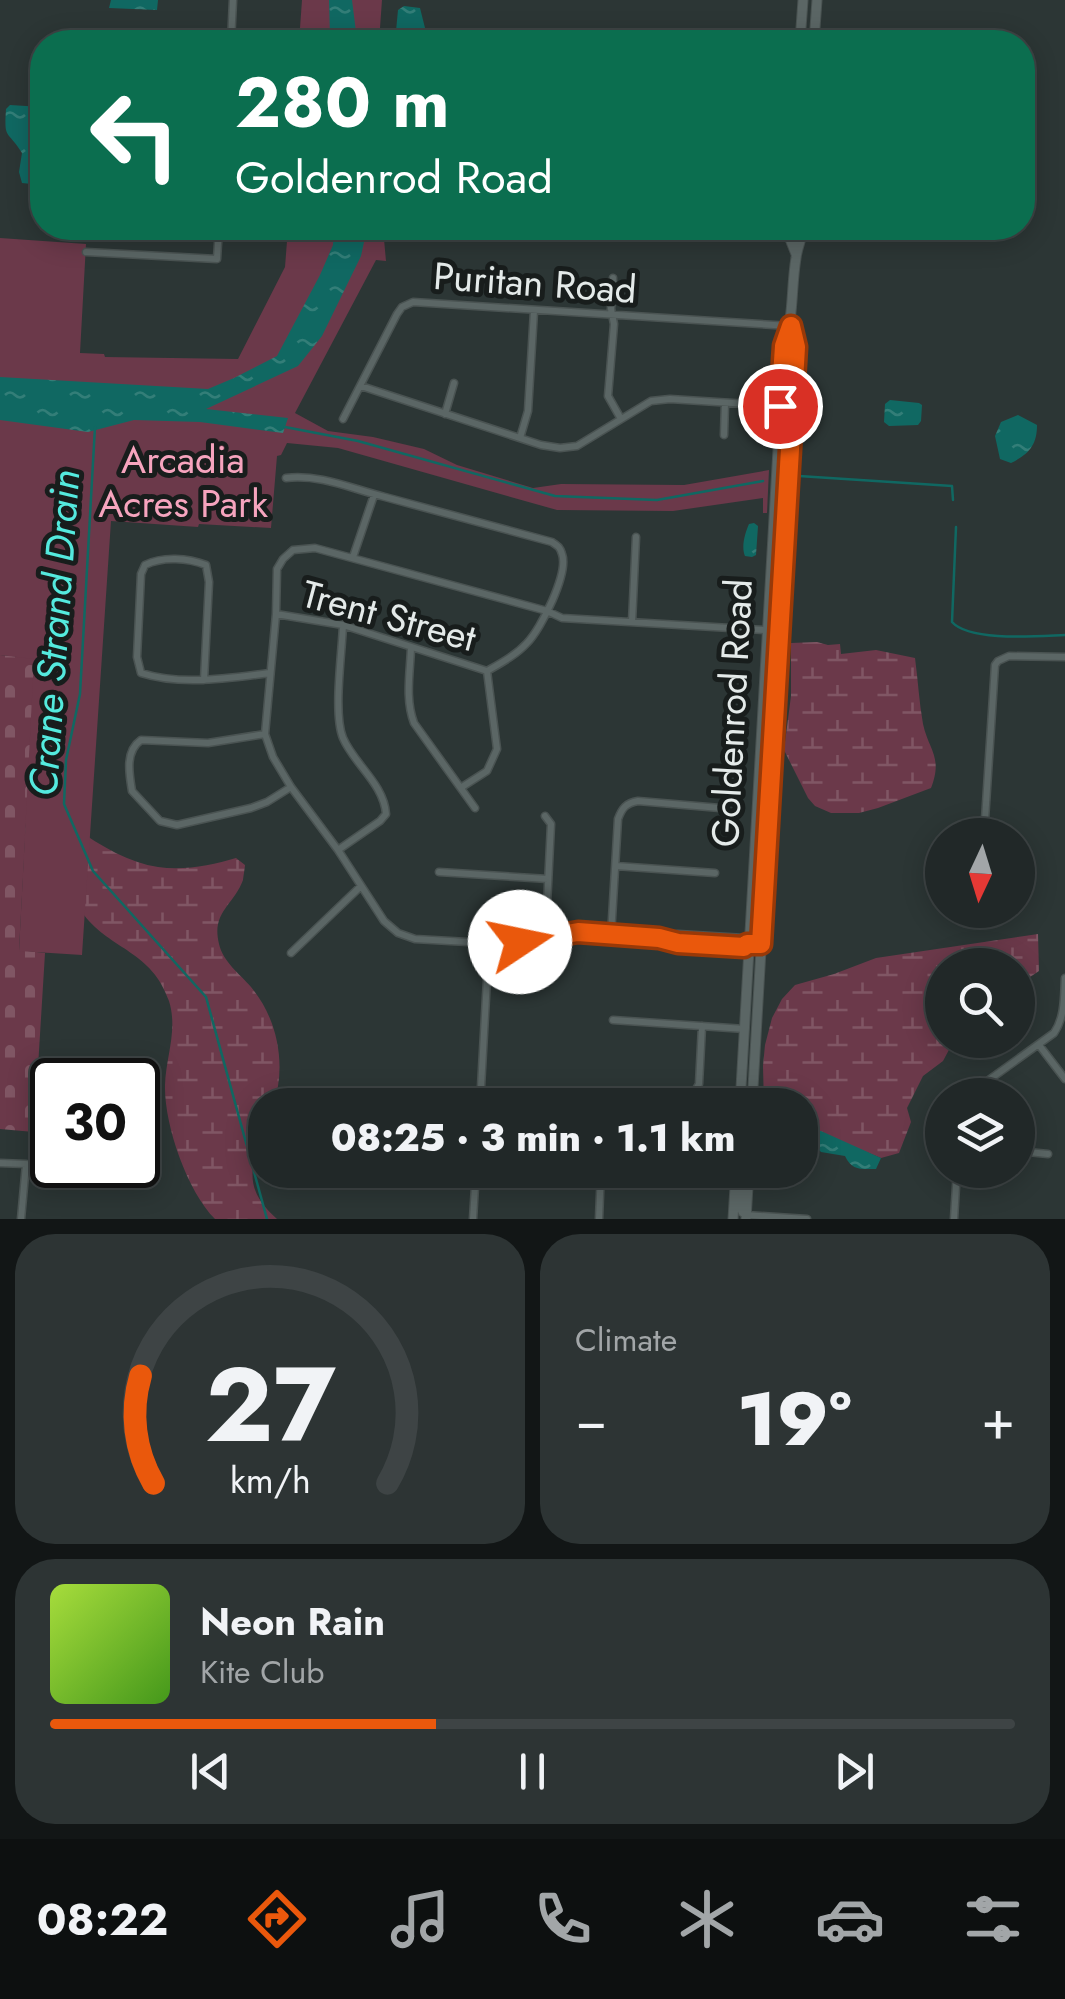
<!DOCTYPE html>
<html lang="en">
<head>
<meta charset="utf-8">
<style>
  :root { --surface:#212828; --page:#2d3434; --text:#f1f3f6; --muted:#a2a6a8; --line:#3e4445; --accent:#ea580c }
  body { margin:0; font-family:Jost,sans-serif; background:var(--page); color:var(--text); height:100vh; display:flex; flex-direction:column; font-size:38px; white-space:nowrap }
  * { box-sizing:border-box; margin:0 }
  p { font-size:32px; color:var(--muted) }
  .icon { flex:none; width:55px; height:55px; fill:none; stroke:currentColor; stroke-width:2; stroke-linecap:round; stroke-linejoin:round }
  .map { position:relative; height:1219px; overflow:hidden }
  .side { display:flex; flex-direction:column; gap:15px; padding:15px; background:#121616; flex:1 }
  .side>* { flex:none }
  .hud { position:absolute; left:30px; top:30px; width:1005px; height:210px; border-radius:40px; box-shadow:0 5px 25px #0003,0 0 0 2px var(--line); background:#0b6e4f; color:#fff; overflow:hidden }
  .needle { width:65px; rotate:184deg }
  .fabs { position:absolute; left:925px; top:818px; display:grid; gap:20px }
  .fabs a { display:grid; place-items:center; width:110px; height:110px; border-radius:50%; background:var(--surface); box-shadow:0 5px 25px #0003,0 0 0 2px var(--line); font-size:50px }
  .speed { position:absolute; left:30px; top:1058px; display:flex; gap:20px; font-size:50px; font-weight:700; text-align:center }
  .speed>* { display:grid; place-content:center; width:130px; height:130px; border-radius:50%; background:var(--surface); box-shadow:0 5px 25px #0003,0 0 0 2px var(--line); line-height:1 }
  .speed .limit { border:5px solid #111; border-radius:15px; background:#fff; color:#111 }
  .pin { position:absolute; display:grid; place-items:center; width:85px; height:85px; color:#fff; margin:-42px; border:5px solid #fff; border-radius:50%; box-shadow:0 2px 10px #0007 }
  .me { position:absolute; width:110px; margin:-55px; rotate:79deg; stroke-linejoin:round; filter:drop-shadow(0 0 8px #0008) }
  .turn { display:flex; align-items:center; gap:35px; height:210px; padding:0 40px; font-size:45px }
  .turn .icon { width:130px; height:130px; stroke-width:2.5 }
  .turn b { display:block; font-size:70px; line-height:85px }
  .big { font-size:75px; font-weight:800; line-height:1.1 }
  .side .tile { flex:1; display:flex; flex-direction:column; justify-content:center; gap:15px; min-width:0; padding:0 35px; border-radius:40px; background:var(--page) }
  .side .dial { align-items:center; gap:0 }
  .dial svg { height:260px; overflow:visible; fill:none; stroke:var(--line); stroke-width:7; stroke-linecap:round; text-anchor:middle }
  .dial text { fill:var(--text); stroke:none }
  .song { display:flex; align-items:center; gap:30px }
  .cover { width:120px; height:120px; border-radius:15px; background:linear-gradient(135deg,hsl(80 70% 55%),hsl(100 70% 35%)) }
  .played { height:10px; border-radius:5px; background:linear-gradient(90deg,var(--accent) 40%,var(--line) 40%) }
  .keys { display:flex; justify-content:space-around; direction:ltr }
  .heat { display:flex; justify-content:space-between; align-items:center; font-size:55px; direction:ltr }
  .side .tiles { flex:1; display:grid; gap:15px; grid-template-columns:1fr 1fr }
  .tile:last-child { grid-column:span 2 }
  .trip { position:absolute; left:248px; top:1088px; width:570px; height:100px; border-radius:40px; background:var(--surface); box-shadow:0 5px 25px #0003,0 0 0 2px var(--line); font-weight:800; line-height:100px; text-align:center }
  .menu { display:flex; height:160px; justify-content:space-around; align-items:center; background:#0d1010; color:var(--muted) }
  .menu .icon { width:70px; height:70px }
  .menu .selected { color:var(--accent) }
  .menu b { font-size:45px; color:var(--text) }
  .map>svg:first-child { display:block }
  .wetland { fill:url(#wetland-marsh) }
  .cemetery { fill:url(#cemetery-stones) }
  .park { fill:#6b394a }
  .water { fill:url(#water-ripples) }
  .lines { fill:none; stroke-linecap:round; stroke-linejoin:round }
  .stream { stroke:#106862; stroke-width:2.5 }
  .street-casing { stroke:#4a5352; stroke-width:9 }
  .secondary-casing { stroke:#4a5352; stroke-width:11 }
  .street { stroke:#5b6665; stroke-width:6 }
  .secondary { stroke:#5b6665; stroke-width:9 }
  .route-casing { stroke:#983908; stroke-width:25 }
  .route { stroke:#ea580c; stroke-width:18 }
  .labels { text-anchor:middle; stroke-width:10; stroke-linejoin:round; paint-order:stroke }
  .street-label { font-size:38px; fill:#e4eae9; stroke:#181d1c }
  .park-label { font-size:38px; fill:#f6a4be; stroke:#181d1c }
  .water-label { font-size:40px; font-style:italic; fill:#54eade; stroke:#181d1c }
</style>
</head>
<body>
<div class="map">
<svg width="1065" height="1219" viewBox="0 0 1065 1219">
  <defs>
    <pattern id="wetland-marsh" width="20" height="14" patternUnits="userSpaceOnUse" patternTransform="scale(2.5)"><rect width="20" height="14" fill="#6b394a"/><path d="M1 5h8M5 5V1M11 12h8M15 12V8" fill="none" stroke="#805664"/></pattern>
    <pattern id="cemetery-stones" width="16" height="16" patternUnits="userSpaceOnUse" patternTransform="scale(2.5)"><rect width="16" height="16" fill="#6b394a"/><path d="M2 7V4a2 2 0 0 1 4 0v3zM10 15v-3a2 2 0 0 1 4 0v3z" fill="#805664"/></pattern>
    <pattern id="water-ripples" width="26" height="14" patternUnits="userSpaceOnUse" patternTransform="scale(2.5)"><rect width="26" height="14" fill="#106862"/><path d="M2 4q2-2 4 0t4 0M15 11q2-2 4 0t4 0" fill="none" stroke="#337e78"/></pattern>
  </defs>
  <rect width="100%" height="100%" fill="#2c3635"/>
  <path class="wetland" d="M817,642l11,3 12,-1 1,10 35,-4 39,8c3,22 4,44 8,66 6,27 20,33 8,64l-53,20 -19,5h-28l-16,-7 -7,-8 -24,-48 7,-54v-53z
    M0,768c44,34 102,91 158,99 26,4 54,-2 78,-9l9,7c0,2 -2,14 -2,15 -9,25 -32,32 -24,64 4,18 21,30 32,43 27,32 36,80 22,118h-8c0,48 -35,73 12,114h-62c-28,-28 -51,-95 -50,-134 1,-29 13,-55 4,-84 -17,-50 -58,-51 -85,-86 -11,-14 -18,-32 -27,-47 -19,-33 -38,-67 -57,-100z
    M1038,934l1,37 -21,14v-20h-76v75h17l-8,6 -8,15 -20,15 -16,32 4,14 -12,31 -18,5 -72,-30 -4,37 -5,-1v-59h-36l-1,-39 2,-21 7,-27 10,-19 13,-14 39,-11 42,-16z"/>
  <path class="cemetery" d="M0,655l35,3 -16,292 26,3 -11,179 -34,-3z"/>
  <path class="park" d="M302,0h80l-3,42h-80z
    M288,228h95l3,33 -10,-1 -81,153 33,18 45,6 51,12 33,16 76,23 28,-4 123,1 85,-15 -2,43h-4v-15l-90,13 -116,-1 -219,-62 -51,-5 -6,12 -4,1 -6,72 -72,-4 -1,3 -87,-6 -29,434 -63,-4 15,-292 -34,-4v-417l86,6 -6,109 24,1 1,3 133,2 47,-92z"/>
  <path class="water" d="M111,0h47l-1,10 -48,-2z
    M329,0h23l4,32 -7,9 -13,1 -6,-5z
    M404,6l16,2 5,20 13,14h-43l3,-32z
    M10,105l32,2v78l-20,-2 -3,-11 3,-19c-15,-24 -18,-12 -16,-44z
    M334,228h33l-6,28 -39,80 -24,30 -92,43 82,9 -5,15 -83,-11 -66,-2 -46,12 -88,-12v-43l208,12 26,-11 43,-22 43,-81 13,-30z
    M890,400l29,3 3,2 -1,16 -3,4 -29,1 -5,-4 1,-18z
    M1018,415l19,10c0,20 -8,29 -26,38l-11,-4 -5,-23 6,-14z
    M754,523l4,3 -2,29 -4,2 -7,-1c-4,-9 0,-23 4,-32z
    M821,1131l60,27 -5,11c-15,0 -24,2 -31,-13l-24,-4 -13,-14 5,-6z"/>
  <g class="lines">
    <path class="stream" d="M95,427l-15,267 -14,66 -2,44 29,67 113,126 61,222
      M285,427l73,14 197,55 102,4 106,-19
      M799,476l153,10 1,14
      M956,527l-4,95c18,20 86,14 113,13"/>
    <g class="street-casing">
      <path id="street" d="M231,42l2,-42
        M86,252l131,7 2,-31
        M613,278l-2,31 3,15 -6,72 13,23
        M361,386l180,59 19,3 17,-2 74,-45 19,-2 110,7
        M445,414l9,-31
        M343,419l54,-105 5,-7 11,-5 377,24
        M724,435l1,-32
        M520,438l8,-27 6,-100
        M286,478c35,-4 66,11 99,19 56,15 112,30 167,45 6,4 8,5 10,12 7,19 -21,75 -35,89 -11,12 -26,20 -40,28l10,78 -10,22 -25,16
        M353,557l21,-62
        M276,614l67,11 144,46
        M632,622l4,-85
        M411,648c-1,26 -6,51 3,75l61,85
        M204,680l5,-98 -3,-17c-18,-7 -43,-9 -61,0l-4,9 -4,83 4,16c41,13 87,5 129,0
        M265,734l-57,9 -67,-3c-16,11 -12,33 -9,51l28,30 17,4 74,-17 16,-6 24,-15
        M545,816l6,8 -4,81 5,32
        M984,835l11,-170 3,-4 11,-5 56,1
        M338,850l42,-29 6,-7c-2,-30 -32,-50 -43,-76 -10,-24 -1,-85 0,-113
        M616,866l99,7
        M439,872l109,7
        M611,935l7,-116c4,-11 8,-16 20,-18l82,7
        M665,936l13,-2 66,4 3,5
        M761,944l-14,-1 -3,4 -66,-4 -19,-6 -80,-5 -76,12 -88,-5 -17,-6 -14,-12 -46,-71 -47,-63 -18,-30 -8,-23 11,-120 1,-45 6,-10 10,-9 22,-2 232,63 15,7 217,13
        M291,953l70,-67
        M613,1020l132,9
        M1039,1045l26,34
        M968,1095l86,-62c11,-16 10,-36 11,-55
        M480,1105l9,-162
        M603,1105l6,-9 72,2 11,-2 7,-12 3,-58
        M1018,1151l30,3
        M0,1163l52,2
        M75,1165h7
        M716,1170l20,1
        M746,1215l61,4
        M21,1219l5,-55
        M473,1219l3,-49
        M599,1219l2,-49
        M954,1219l3,-49"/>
    </g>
    <g class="secondary-casing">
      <path id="secondary" d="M800,42l3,-42
        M814,42l3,-42
        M790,228v11l6,15
        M740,1105l44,-759c10,-29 7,-58 12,-88 1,-10 6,-19 7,-30
        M752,1105l44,-758 -4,-18
        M742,1178l-2,26 3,8
        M733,1219l3,-49
        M746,1219l3,-49"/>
    </g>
    <use href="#street" class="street"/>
    <use href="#secondary" class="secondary"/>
  </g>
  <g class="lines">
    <g class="route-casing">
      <path id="route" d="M520,942l58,-10 81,6 19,5 66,4 3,-3h14l35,-597 -5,-21 -7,20 -4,60"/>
    </g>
    <use href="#route" class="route"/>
  </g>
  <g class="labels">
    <g class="street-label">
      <text transform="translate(535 283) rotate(4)" y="13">Puritan Road</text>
      <text transform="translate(389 616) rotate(15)" y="13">Trent Street</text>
      <text transform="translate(732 713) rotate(-87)" y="13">Goldenrod Road</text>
    </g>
    <g class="park-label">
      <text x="183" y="473">Arcadia<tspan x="183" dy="44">Acres Park</tspan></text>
    </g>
    <g class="water-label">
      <text transform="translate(54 633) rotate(-86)" y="14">Crane Strand Drain</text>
    </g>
  </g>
</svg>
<div class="fabs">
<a><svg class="needle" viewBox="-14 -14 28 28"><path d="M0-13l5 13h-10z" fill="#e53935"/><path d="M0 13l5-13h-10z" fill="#a2a6a8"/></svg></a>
<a><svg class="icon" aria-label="search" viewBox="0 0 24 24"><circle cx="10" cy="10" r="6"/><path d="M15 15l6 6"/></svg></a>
<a><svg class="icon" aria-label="layers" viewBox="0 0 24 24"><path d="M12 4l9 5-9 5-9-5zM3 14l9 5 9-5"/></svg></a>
</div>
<div class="speed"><div class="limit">30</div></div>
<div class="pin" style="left:780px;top:406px;background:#d93025"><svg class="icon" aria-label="arrive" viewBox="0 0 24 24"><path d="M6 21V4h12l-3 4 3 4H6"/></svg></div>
<svg class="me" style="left:520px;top:942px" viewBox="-20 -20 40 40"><circle r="19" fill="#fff"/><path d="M0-13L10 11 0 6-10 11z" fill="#ea580c"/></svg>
<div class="trip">08:25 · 3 min · 1.1 km</div>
<div class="hud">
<div class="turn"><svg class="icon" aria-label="left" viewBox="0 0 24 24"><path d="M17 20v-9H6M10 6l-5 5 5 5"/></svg><div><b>280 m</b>Goldenrod Road</div></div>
</div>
</div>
<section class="side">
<div class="tiles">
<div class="tile dial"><svg viewBox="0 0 100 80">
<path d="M14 69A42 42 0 1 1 86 69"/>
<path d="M14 69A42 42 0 0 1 10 36" stroke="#ea580c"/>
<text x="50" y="56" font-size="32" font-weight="700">27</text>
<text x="50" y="72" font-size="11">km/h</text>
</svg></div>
<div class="tile"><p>Climate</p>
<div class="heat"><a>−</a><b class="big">19°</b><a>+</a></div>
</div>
<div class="tile">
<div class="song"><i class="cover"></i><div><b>Neon Rain</b><p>Kite Club</p></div></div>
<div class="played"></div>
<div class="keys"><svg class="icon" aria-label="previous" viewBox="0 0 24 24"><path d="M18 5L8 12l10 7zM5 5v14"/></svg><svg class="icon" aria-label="pause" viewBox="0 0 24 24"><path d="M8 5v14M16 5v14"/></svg><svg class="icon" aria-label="next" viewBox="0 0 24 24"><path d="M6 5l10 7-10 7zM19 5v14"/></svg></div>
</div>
</div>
</section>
<nav class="menu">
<b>08:22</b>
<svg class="icon selected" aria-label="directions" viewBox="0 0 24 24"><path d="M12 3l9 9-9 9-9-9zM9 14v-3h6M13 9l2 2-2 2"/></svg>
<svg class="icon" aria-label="music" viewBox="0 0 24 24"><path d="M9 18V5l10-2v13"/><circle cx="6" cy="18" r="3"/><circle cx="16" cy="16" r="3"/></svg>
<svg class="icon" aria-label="phone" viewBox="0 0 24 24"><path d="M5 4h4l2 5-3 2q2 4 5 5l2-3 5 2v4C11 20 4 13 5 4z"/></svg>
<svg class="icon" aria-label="climate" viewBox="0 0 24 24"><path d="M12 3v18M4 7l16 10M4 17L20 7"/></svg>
<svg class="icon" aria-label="car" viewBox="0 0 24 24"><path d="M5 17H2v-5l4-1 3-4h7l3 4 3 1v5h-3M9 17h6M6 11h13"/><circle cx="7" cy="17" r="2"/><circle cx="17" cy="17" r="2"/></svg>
<svg class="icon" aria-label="filters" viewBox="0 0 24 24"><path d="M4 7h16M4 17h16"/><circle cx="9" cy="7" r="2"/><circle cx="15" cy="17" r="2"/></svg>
</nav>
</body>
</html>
